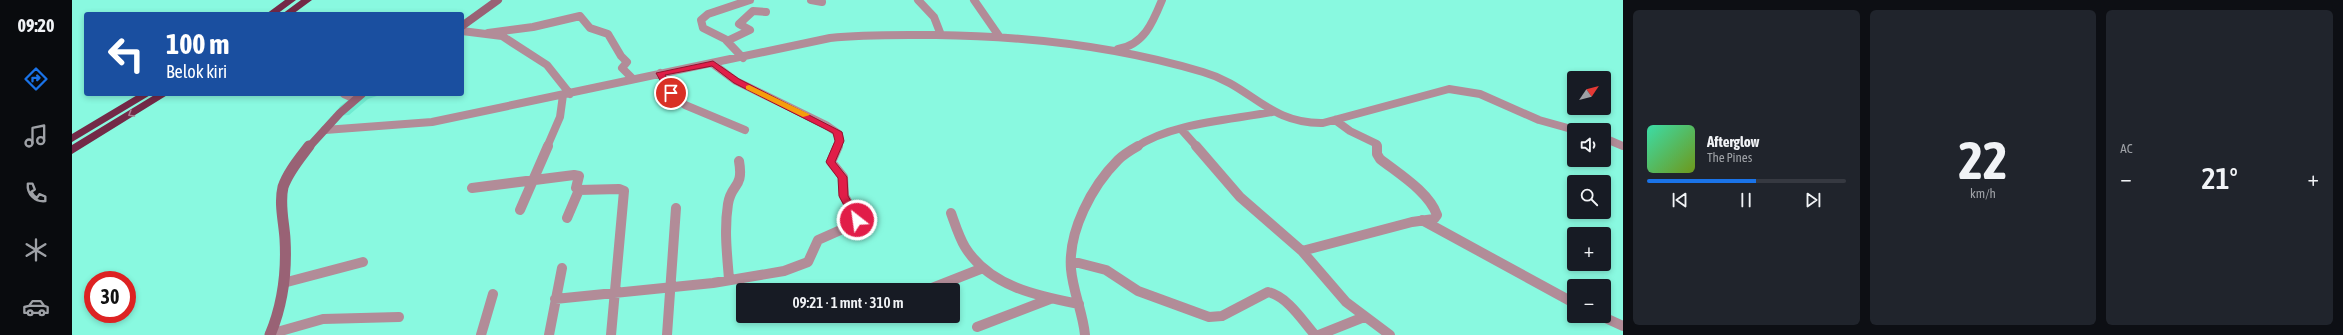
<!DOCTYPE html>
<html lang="id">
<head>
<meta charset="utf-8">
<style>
  :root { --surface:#171b24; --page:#20242c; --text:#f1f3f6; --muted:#9ea1a6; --line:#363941; --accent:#1a73e8 }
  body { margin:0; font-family:"Asap Condensed",sans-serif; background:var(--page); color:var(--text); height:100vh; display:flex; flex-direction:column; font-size:15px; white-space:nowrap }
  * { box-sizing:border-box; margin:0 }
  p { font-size:13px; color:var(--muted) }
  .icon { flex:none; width:22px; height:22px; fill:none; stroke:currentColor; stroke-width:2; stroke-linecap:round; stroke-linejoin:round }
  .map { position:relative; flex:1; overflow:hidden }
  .drawer { display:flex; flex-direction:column; gap:10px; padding:10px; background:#0d0f14; width:720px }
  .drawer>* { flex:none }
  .top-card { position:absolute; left:12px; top:12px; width:380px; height:84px; border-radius:4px; box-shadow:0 2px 6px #0003; background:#1a4fa0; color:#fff; overflow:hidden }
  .needle { width:26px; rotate:55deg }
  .tools { position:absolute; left:1495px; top:71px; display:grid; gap:8px }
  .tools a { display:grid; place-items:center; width:44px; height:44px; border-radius:4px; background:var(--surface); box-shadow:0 2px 6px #0003; font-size:20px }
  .speed { position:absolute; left:12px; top:271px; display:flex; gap:8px; font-size:20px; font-weight:700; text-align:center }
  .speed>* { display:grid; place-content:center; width:52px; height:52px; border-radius:50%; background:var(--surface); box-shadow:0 2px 6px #0003; line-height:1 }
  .speed .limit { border:6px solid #d22; background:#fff; color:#111 }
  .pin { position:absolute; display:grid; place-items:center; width:34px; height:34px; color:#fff; margin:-17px; border:2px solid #fff; border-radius:50%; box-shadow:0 1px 4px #0007 }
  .me { position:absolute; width:44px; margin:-22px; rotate:330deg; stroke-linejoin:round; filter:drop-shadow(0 0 3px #0008) }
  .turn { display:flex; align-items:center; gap:14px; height:84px; padding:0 16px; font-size:18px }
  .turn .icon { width:52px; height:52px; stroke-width:2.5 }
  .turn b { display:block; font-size:28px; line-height:34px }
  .big { font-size:30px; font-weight:600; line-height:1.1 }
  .drawer .tile { flex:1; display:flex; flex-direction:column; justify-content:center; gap:6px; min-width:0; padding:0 14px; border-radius:6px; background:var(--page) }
  .drawer .dial { align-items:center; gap:0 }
  .dial b { font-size:52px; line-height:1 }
  .song { display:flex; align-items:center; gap:12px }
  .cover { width:48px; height:48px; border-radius:6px; background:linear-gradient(135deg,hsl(160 70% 55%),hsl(80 70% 35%)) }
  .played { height:4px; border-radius:2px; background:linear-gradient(90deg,var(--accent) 55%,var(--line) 55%) }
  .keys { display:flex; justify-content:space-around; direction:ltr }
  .heat { display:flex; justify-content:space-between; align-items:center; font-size:22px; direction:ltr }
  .drawer .tiles { flex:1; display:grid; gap:10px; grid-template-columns:repeat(3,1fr) }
  .trip { position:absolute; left:664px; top:283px; width:224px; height:40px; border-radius:4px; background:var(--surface); box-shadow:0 2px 6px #0003; font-weight:600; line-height:40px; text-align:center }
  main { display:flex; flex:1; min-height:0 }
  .menu { display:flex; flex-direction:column; width:72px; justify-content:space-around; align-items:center; background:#090b0e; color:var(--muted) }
  .menu .icon { width:28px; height:28px }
  .menu .on { color:var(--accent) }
  .menu b { font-size:18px; color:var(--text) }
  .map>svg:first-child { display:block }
  .built { fill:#70ebd1 }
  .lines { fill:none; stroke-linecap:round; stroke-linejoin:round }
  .street-far1 { stroke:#b28c98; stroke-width:8 }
  .street { stroke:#b28c98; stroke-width:10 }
  .secondary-far1 { stroke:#996275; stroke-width:8 }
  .secondary { stroke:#996275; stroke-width:11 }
  .highway { fill:#732947; fill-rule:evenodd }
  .oneway { stroke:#ab7f91 }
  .route { fill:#e11d48; stroke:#92132f }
  .slow { fill:#f59e0b }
</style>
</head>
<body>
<main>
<nav class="menu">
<b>09:20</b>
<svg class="icon on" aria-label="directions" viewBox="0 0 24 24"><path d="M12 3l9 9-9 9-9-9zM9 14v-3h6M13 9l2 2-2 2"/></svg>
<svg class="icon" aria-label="music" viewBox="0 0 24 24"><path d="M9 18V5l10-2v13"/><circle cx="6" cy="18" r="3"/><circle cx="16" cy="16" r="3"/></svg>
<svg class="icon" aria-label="phone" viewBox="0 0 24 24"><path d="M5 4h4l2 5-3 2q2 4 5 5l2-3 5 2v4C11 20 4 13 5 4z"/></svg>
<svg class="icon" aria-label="climate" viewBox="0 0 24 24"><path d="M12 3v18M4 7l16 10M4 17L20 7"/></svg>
<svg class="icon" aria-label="car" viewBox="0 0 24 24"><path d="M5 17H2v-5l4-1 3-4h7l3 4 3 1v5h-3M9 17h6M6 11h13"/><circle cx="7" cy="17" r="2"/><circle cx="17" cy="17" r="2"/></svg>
</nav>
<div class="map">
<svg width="1551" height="335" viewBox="0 0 1551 335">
  <rect width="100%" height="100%" fill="#89f9e0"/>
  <path class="built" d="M285,94h26l-15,5 -19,16 -15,1 6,-10z"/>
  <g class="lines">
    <path class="street-far1" d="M739,0l11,2
      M846,0l16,17 7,18
      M902,0l25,36
      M390,31l40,5 45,29 23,29
      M416,33l45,-6 47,-11 10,12 18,6 13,22 6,6 -5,6 11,11
      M655,41l23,-11 -11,-6 14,-13 13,1
      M1046,49c26,-4 35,-27 44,-49
      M671,58l-18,-19 -22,-11 -2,-8 7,-6 42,-14
      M641,64l23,17 90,44 13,9 1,7 -3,6
      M588,73l11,20 14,12 60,25
      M272,94l11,5
      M1263,120l15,11 27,13v3
      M1109,129l16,18
      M253,130l107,-8 398,-84c35,-4 71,-3 106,-3 90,1 180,11 267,37 49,14 65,52 120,51l126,-34 31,5 59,26 36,10
      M1532,138l19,8
      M475,147l13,-30 3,-22
      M1064,147c35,-24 95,-27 136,-35"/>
    <path class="street" d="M1124,146l44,51 62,54 44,51 44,33
      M400,188l102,-13 5,1 -3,12 3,2 40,-1 5,2 -13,144
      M448,210l28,-64
      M879,213c4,11 8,24 14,34 24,39 72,49 114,57
      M495,218l12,-28
      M1350,220l152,83
      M1230,251l110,-29 22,-3 3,-4c-8,-23 -38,-41 -57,-56l-3,-5v-8
      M999,261l35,9 32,21 71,26 13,-1 46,-24c20,5 34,28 47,43
      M657,279c-2,-25 -5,-50 -1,-75 3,-21 16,-15 11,-43
      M215,282l76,-20
      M855,290l56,-22
      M483,299l158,-16 71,-12 24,-9 10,-22 36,-16 3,-4 -13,-24 -1,-19 -12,-15 7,-16
      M1529,316l22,10
      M905,327l73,-28
      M198,334l53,-15 76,-2
      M409,335l12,-41
      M477,335l13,-67
      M595,335l9,-127
      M1013,335c-2,-22 -12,-43 -14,-66 -3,-38 21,-83 47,-109 6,-6 13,-10 20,-14
      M1247,335l45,-18"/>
    <path class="secondary-far1" d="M390,26l36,-26
      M237,147l31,-34 22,-19"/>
    <path class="secondary" d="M198,335c13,-31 17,-62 15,-96 -1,-17 -6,-35 -2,-52 5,-15 17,-29 26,-41"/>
    <path class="highway" d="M213,0h11l-19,14h-11z
      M229,0h11l-19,14h-11z
      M67,94h13l-80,48v-8z
      M84,94h13l-97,60v-9z"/>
  </g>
  <defs><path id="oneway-chevron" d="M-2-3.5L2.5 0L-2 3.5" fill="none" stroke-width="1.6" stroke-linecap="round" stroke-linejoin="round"/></defs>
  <use class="oneway" href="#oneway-chevron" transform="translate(59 114) rotate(149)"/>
  <path class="route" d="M641,61l26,18 103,53 2,9 -9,21 12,15 1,19 14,24 -1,2h-7l-2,-2 -13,-24 -1,-18 -12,-16 9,-21 -2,-8 -99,-50 -22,-17 -47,9 10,18 -4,3 -4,-3 -11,-20z"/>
  <path class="slow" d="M677,85l60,29 1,1 -7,2 -57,-28v-3z"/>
</svg>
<div class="tools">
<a><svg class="needle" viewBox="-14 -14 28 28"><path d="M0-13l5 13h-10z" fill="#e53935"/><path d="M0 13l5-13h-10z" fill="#9ea1a6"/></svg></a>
<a><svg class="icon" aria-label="sound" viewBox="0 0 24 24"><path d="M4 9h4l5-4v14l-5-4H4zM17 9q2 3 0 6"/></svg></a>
<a><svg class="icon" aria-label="search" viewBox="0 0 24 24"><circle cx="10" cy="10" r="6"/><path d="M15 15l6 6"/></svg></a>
<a>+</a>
<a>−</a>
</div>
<div class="speed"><div class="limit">30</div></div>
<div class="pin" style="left:599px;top:93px;background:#d93025"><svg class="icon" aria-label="arrive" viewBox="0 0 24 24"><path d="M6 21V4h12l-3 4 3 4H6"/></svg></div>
<svg class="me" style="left:785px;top:220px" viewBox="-20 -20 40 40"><circle r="17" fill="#e11d48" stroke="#fff" stroke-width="3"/><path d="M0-11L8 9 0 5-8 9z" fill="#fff"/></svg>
<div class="trip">09:21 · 1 mnt · 310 m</div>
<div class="top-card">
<div class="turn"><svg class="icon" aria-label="left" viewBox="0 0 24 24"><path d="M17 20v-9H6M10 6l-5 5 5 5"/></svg><div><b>100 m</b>Belok kiri</div></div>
</div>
</div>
<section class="drawer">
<div class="tiles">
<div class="tile">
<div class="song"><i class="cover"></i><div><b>Afterglow</b><p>The Pines</p></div></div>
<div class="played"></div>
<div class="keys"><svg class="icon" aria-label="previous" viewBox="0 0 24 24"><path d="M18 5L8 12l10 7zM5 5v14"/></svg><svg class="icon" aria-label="pause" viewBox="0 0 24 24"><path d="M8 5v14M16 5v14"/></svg><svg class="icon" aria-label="next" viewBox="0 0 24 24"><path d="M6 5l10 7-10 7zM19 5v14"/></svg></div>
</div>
<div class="tile dial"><b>22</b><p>km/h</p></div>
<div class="tile"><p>AC</p>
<div class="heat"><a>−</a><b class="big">21°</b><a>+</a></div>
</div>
</div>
</section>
</main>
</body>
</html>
